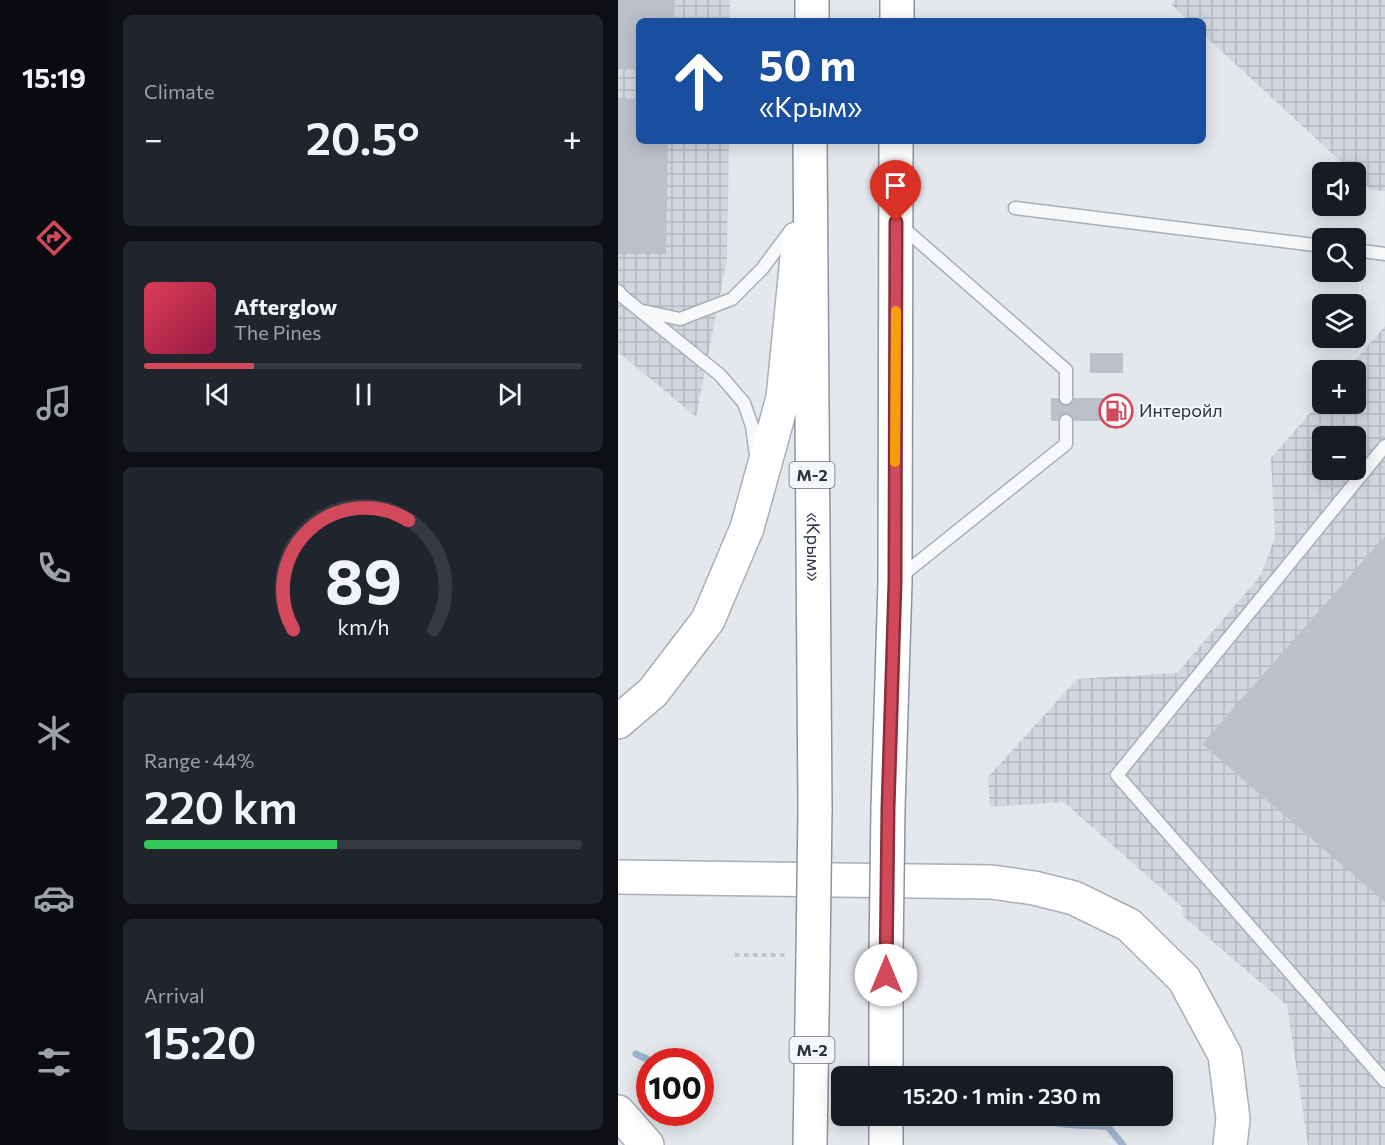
<!DOCTYPE html>
<html lang="en">
<head>
<meta charset="utf-8">
<style>
  :root { --surface:#171b24; --page:#20242c; --text:#f1f3f6; --muted:#9ea1a6; --line:#363941; --accent:#d1495b }
  body { margin:0; font-family:Commissioner,sans-serif; background:var(--page); color:var(--text); height:100vh; display:flex; flex-direction:column; font-size:22px; white-space:nowrap }
  * { box-sizing:border-box; margin:0 }
  p { font-size:20px; color:var(--muted) }
  .icon { flex:none; width:33px; height:33px; fill:none; stroke:currentColor; stroke-width:2; stroke-linecap:round; stroke-linejoin:round }
  .map { position:relative; flex:1; overflow:hidden }
  .sheet { display:flex; flex-direction:column; gap:15px; padding:15px; background:#0d0f14; width:510px }
  .sheet>* { flex:none }
  .banner { position:absolute; left:18px; top:18px; width:570px; height:126px; border-radius:9px; box-shadow:0 3px 15px #0003; background:#1a4fa0; color:#fff; overflow:hidden }
  .tools { position:absolute; left:694px; top:162px; display:grid; gap:12px }
  .tools a { display:grid; place-items:center; width:54px; height:54px; border-radius:9px; background:var(--surface); box-shadow:0 3px 15px #0003; font-size:30px }
  .speed { position:absolute; left:18px; top:1048px; display:flex; gap:12px; font-size:30px; font-weight:700; text-align:center }
  .speed>* { display:grid; place-content:center; width:78px; height:78px; border-radius:50%; background:var(--surface); box-shadow:0 3px 15px #0003; line-height:1 }
  .speed .limit { border:9px solid #d22; background:#fff; color:#111 }
  .pin { position:absolute; display:grid; place-items:center; width:51px; height:51px; color:#fff; margin:-62px -26px; border-radius:50% 50% 50% 0; rotate:-45deg; box-shadow:0 0 6px #0007 }
  .pin .icon { rotate:45deg }
  .me { position:absolute; width:66px; margin:-33px; rotate:0deg; stroke-linejoin:round; filter:drop-shadow(0 0 4px #0008) }
  .turn { display:flex; align-items:center; gap:21px; height:126px; padding:0 24px; font-size:27px }
  .turn .icon { width:78px; height:78px; stroke-width:2.5 }
  .turn b { display:block; font-size:42px; line-height:51px }
  .big { font-size:45px; font-weight:600; line-height:1.1 }
  .sheet .widget { flex:1; display:flex; flex-direction:column; justify-content:center; gap:9px; min-width:0; padding:0 21px; border-radius:9px; background:var(--page) }
  .sheet .dial { align-items:center; gap:0 }
  .dial svg { height:156px; overflow:visible; fill:none; stroke:var(--line); stroke-width:7; stroke-linecap:round; text-anchor:middle }
  .dial text { fill:var(--text); stroke:none }
  .song { display:flex; align-items:center; gap:18px }
  .cover { width:72px; height:72px; border-radius:9px; background:linear-gradient(135deg,hsl(350 70% 55%),hsl(340 70% 35%)) }
  .played { height:6px; border-radius:3px; background:linear-gradient(90deg,var(--accent) 25%,var(--line) 25%) }
  .keys { display:flex; justify-content:space-around; direction:ltr }
  .heat { display:flex; justify-content:space-between; align-items:center; font-size:33px; direction:ltr }
  .charge { height:9px; border-radius:4px; background:linear-gradient(90deg,#34c759 44%,var(--line) 0) }
  .trip { position:absolute; left:213px; top:1066px; width:342px; height:60px; border-radius:9px; background:var(--surface); box-shadow:0 3px 15px #0003; font-weight:600; line-height:60px; text-align:center }
  main { display:flex; flex:1; min-height:0 }
  .tab-bar { display:flex; flex-direction:column; width:108px; justify-content:space-around; align-items:center; background:#090b0e; color:var(--muted) }
  .tab-bar .icon { width:42px; height:42px }
  .tab-bar .on { color:var(--accent) }
  .tab-bar b { font-size:27px; color:var(--text) }
  .map>svg:first-child { display:block }
  .industrial { fill:url(#industrial-grid); fill-rule:evenodd }
  .lines { fill:none; stroke-linecap:round; stroke-linejoin:round }
  .stream { stroke:#9fb4cc; stroke-width:7 }
  .building { fill:#bbc0ca }
  .lane-casing { stroke:#a9aeb7; stroke-width:15 }
  .secondary-casing { stroke:#a9aeb7; stroke-width:36 }
  .highway-casing { stroke:#8b94a3; stroke-width:36 }
  .path { stroke:#c2c5cb; stroke-width:4; stroke-dasharray:4.5 4.5; stroke-linecap:butt }
  .lane { stroke:#f7f8fa; stroke-width:12 }
  .secondary { stroke:#fff; stroke-width:33 }
  .highway { stroke:#fff; stroke-width:33 }
  .highway-bridge-casing { stroke:#8b94a3; stroke-width:36; stroke-linecap:butt }
  .highway-bridge { stroke:#fff; stroke-width:33 }
  .route-casing { stroke:#882f3b; stroke-width:15 }
  .route { stroke:#d1495b; stroke-width:10 }
  .slow { stroke:#f59e0b; stroke-width:10 }
  .labels { text-anchor:middle; stroke-width:4.5; stroke-linejoin:round; paint-order:stroke }
  .shield { fill:#f4f6f9; stroke:#676e7b; stroke-width:1.5 }
  .shield-label { font-size:16px; font-weight:bold; fill:#2b3445 }
  .poi-label { font-size:18px; fill:#2b3445; stroke:#f4f6f9; text-anchor:start }
  .street-label { font-size:18px; fill:#2b3445; stroke:#f4f6f9 }
</style>
</head>
<body>
<main>
<nav class="tab-bar">
<b>15:19</b>
<svg class="icon on" aria-label="directions" viewBox="0 0 24 24"><path d="M12 3l9 9-9 9-9-9zM9 14v-3h6M13 9l2 2-2 2"/></svg>
<svg class="icon" aria-label="music" viewBox="0 0 24 24"><path d="M9 18V5l10-2v13"/><circle cx="6" cy="18" r="3"/><circle cx="16" cy="16" r="3"/></svg>
<svg class="icon" aria-label="phone" viewBox="0 0 24 24"><path d="M5 4h4l2 5-3 2q2 4 5 5l2-3 5 2v4C11 20 4 13 5 4z"/></svg>
<svg class="icon" aria-label="climate" viewBox="0 0 24 24"><path d="M12 3v18M4 7l16 10M4 17L20 7"/></svg>
<svg class="icon" aria-label="car" viewBox="0 0 24 24"><path d="M5 17H2v-5l4-1 3-4h7l3 4 3 1v5h-3M9 17h6M6 11h13"/><circle cx="7" cy="17" r="2"/><circle cx="17" cy="17" r="2"/></svg>
<svg class="icon" aria-label="filters" viewBox="0 0 24 24"><path d="M4 7h16M4 17h16"/><circle cx="9" cy="7" r="2"/><circle cx="15" cy="17" r="2"/></svg>
</nav>
<section class="sheet">
<div class="widget"><p>Climate</p>
<div class="heat"><a>−</a><b class="big">20.5°</b><a>+</a></div>
</div>
<div class="widget">
<div class="song"><i class="cover"></i><div><b>Afterglow</b><p>The Pines</p></div></div>
<div class="played"></div>
<div class="keys"><svg class="icon" aria-label="previous" viewBox="0 0 24 24"><path d="M18 5L8 12l10 7zM5 5v14"/></svg><svg class="icon" aria-label="pause" viewBox="0 0 24 24"><path d="M8 5v14M16 5v14"/></svg><svg class="icon" aria-label="next" viewBox="0 0 24 24"><path d="M6 5l10 7-10 7zM19 5v14"/></svg></div>
</div>
<div class="widget dial"><svg viewBox="0 0 100 80">
<path d="M14 69A42 42 0 1 1 86 69"/>
<path d="M14 69A42 42 0 0 1 73 13" stroke="#d1495b"/>
<text x="50" y="56" font-size="32" font-weight="700">89</text>
<text x="50" y="72" font-size="11">km/h</text>
</svg></div>
<div class="widget"><p>Range · 44%</p><b class="big">220 km</b><div class="charge"></div></div>
<div class="widget"><p>Arrival</p><b class="big">15:20</b></div>
</section>
<div class="map">
<svg width="767" height="1145" viewBox="0 0 767 1145">
  <defs>
    <pattern id="industrial-grid" width="8" height="8" patternUnits="userSpaceOnUse" patternTransform="scale(1.5)"><rect width="8" height="8" fill="#d2d6de"/><path d="M0 4h8M4 0v8" fill="none" stroke="#b4b8c0"/></pattern>
  </defs>
  <rect width="100%" height="100%" fill="#e4e7ec"/>
  <path class="industrial" d="M0,0h112v21h-91v120h90l-2,118 -31,158 -78,-65z
    M557,0h210v191l-14,-1 -15,-14v-4h-4l-149,-138v-13h-14l-18,-17z
    M767,326v819h-77l-21,-140 -103,-88 -2,-10 -118,-105 -74,5 -2,-30 89,-98 100,-6 84,-98 14,-38 -4,-79 52,-60v6h33v-34h-9zM705,436h33v34h-33z"/>
  <g class="lines">
    <path class="stream" d="M18,1054l17,8
      M82,1093l5,1
      M418,1116c26,12 45,8 72,11l15,18"/>
  </g>
  <path class="building" d="M0,0h57l-1,21h-35v49l-21,-1z
    M0,98l21,1v42h29l-2,113h-48z
    M472,353h33v20h-33z
    M433,398h75v23h-75z
    M767,536v366l-183,-158z"/>
  <g class="lines">
    <g class="lane-casing">
      <path id="lane" d="M397,208l308,38
        M282,225l166,145v28
        M738,250l29,4
        M0,291l4,5 98,79 24,28 8,23 4,29
        M25,311l37,8 52,-20 30,-30 29,-39
        M767,446l-268,329 268,306
        M282,577l166,-133v-23"/>
    </g>
    <g class="secondary-casing">
      <path id="secondary" d="M0,722l35,-30 55,-72 39,-92 36,-130 16,-160
        M0,877l374,5 42,6 40,10 55,27 55,54 41,76 8,64 -3,26
        M0,1112l29,33"/>
    </g>
    <g class="highway-casing">
      <g id="highway">
        <path d="M194,21v-21"/>
        <path d="M279,21v-21"/>
        <path id="s1" d="M192,141l5,669"/>
        <path d="M270,808l7,-226 1,-441"/>
        <path d="M268,1077v-123"/>
        <path d="M192,1145l3,-190"/>
        <path d="M268,1145v-29"/>
      </g>
    </g>
    <path class="path" d="M117,955h53"/>
    <use href="#lane" class="lane"/>
    <use href="#secondary" class="secondary"/>
    <use href="#highway" class="highway"/>
    <g class="highway-bridge-casing">
      <path id="highway-bridge" d="M268,954l2,-146
        M195,955l2,-145"/>
    </g>
    <use href="#highway-bridge" class="highway-bridge"/>
  </g>
  <g class="lines">
    <g class="route-casing">
      <path id="route" d="M268,975l2,-167 7,-226 1,-360"/>
    </g>
    <use href="#route" class="route"/>
    <path class="slow" d="M277,462l1,-151"/>
  </g>
  <defs>
    <g id="fuel-ring" transform="scale(1.725)"><circle r="9.5" fill="#f4f6f9" stroke="#d1495b" stroke-width="1.5"/><path d="M-5.5-6h7V0h2V4h1.3V-2.5L3-4.5l.8-.8L6-3V5H2.5V1h-1V6h-7ZM-4.2-4.7v3.2H.2V-4.7Z" fill="#d1495b"/></g>
  </defs>
  <g fill-rule="evenodd">
    <use href="#fuel-ring" x="498" y="411"/>
  </g>
  <g class="labels">
    <g class="shield">
      <rect x="171.5" y="462" width="45" height="26" rx="4.5"/>
      <rect x="171.5" y="1037" width="45" height="26" rx="4.5"/>
    </g>
    <g class="shield-label">
      <text x="194" y="481">М-2</text>
      <text x="194" y="1056">М-2</text>
    </g>
    <g class="poi-label">
      <text x="521" y="417">Интеройл</text>
    </g>
    <g class="street-label">
      <text dy="6" stroke="none"><textPath href="#s1" startOffset="406">«Крым»</textPath></text>
    </g>
  </g>
</svg>
<div class="tools">
<a><svg class="icon" aria-label="sound" viewBox="0 0 24 24"><path d="M4 9h4l5-4v14l-5-4H4zM17 9q2 3 0 6"/></svg></a>
<a><svg class="icon" aria-label="search" viewBox="0 0 24 24"><circle cx="10" cy="10" r="6"/><path d="M15 15l6 6"/></svg></a>
<a><svg class="icon" aria-label="layers" viewBox="0 0 24 24"><path d="M12 4l9 5-9 5-9-5zM3 14l9 5 9-5"/></svg></a>
<a>+</a>
<a>−</a>
</div>
<div class="speed"><div class="limit">100</div></div>
<div class="pin" style="left:278px;top:222px;background:#d93025"><svg class="icon" aria-label="arrive" viewBox="0 0 24 24"><path d="M6 21V4h12l-3 4 3 4H6"/></svg></div>
<svg class="me" style="left:268px;top:975px" viewBox="-20 -20 40 40"><circle r="19" fill="#fff"/><path d="M0-13L10 11 0 6-10 11z" fill="#d1495b"/></svg>
<div class="trip">15:20 · 1 min · 230 m</div>
<div class="banner">
<div class="turn"><svg class="icon" aria-label="ahead" viewBox="0 0 24 24"><path d="M12 20V5M6 11l6-6 6 6"/></svg><div><b>50 m</b>«Крым»</div></div>
</div>
</div>
</main>
</body>
</html>
